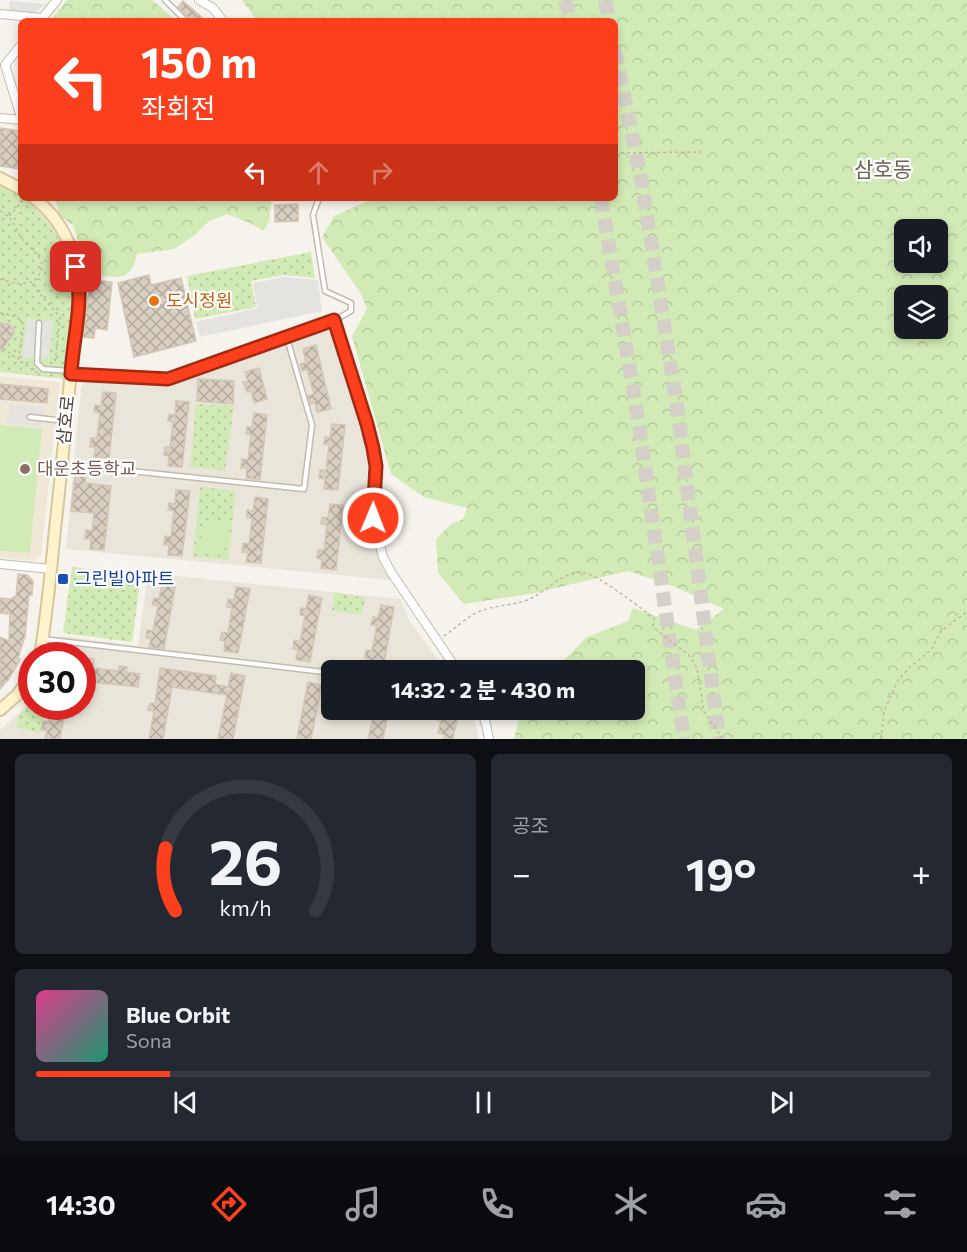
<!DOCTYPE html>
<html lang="ko">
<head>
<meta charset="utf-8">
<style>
  :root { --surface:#171b24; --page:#242831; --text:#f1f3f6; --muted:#9ea1a6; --line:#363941; --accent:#fc3f1d }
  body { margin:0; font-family:Commissioner,"Noto Sans KR",sans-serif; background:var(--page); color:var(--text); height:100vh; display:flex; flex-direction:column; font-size:22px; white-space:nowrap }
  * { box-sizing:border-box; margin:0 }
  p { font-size:20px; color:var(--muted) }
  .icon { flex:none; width:33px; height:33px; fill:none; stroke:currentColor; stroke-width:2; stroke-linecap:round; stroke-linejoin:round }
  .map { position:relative; height:739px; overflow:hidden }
  .side { display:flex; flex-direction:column; gap:15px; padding:15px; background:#0d0f14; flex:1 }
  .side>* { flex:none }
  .top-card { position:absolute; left:18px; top:18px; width:600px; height:183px; border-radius:9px; box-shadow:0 3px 9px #0003; background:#fc3f1d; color:#fff; overflow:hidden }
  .buttons { position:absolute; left:894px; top:219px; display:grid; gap:12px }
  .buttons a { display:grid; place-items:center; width:54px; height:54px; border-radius:9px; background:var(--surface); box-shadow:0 3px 9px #0003; font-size:30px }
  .speed { position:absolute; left:18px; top:642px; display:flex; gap:12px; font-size:30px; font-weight:700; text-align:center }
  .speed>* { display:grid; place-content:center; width:78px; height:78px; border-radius:50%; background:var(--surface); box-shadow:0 3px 9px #0003; line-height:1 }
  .speed .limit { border:9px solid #d22; background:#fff; color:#111 }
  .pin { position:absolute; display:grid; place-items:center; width:51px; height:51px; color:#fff; margin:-26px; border-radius:12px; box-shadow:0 3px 9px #0006 }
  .me { position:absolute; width:66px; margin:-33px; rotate:1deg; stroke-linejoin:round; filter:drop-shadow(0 0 4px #0008) }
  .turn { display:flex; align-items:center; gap:21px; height:126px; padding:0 24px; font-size:27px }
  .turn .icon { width:78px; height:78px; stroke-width:2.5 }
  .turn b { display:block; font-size:42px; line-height:51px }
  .lanes { display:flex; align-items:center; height:57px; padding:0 24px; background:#0003; justify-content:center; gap:30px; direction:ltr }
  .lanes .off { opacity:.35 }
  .big { font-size:45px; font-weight:700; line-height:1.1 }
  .side .tile { flex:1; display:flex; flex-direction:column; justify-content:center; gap:9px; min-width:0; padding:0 21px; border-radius:9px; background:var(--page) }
  .side .dial { align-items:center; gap:0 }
  .dial svg { height:156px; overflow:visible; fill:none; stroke:var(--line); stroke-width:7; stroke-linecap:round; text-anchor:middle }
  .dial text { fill:var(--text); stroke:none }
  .song { display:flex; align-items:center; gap:18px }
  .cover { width:72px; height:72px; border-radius:9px; background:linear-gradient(135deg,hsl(330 70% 55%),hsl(160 70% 35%)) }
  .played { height:6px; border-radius:3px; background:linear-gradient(90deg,var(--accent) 15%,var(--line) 15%) }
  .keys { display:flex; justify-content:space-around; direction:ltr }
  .heat { display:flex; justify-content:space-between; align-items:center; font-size:33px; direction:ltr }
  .side .tiles { flex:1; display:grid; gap:15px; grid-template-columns:1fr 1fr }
  .tile:last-child { grid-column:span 2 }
  .trip { position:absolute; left:321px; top:660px; width:324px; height:60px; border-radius:9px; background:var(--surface); box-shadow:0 3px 9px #0003; font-weight:700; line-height:60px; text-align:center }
  .tab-bar { display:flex; height:96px; justify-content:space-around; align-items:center; background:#090b0e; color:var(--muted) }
  .tab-bar .icon { width:42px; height:42px }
  .tab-bar .active { color:var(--accent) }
  .tab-bar b { font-size:27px; color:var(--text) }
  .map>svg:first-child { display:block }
  .residential { fill:#eae5da }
  .education { fill:#efe8d6 }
  .grass { fill:#d2eab5 }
  .forest { fill:url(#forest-crowns); fill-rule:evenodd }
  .park { fill:url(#park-dots); fill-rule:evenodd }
  .parking { fill:#e5e3e0 }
  .building { fill:url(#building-cross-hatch); stroke:#d3c7b4; stroke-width:1.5 }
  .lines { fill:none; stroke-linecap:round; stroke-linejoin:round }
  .highway-tunnel { stroke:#d4d0c8; stroke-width:14; stroke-dasharray:14 7; stroke-linecap:butt }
  .lane-casing { stroke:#c2bbae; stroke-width:7 }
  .street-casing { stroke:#c2bbae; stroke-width:10 }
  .secondary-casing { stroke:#d6c79b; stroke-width:14 }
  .path { stroke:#c4b79f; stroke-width:1.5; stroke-dasharray:3 3; stroke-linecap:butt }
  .lane { stroke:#fff; stroke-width:4 }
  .street { stroke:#fff; stroke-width:8 }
  .secondary { stroke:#fff3cd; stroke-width:10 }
  .route-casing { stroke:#a42913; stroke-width:15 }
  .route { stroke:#fc3f1d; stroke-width:10 }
  .food-dot { fill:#e8710a; stroke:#fff; stroke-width:2 }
  .education-dot { fill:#8d6e63; stroke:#fff; stroke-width:2 }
  .transit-dot { fill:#1a4fb4; stroke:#fff; stroke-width:2 }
  .labels { text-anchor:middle; stroke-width:4.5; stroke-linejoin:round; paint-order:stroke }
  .food-label { font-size:18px; fill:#c56008; stroke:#fff; text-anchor:start }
  .street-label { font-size:18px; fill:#4b4439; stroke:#fff }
  .education-label { font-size:18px; fill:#785e54; stroke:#fff; text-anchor:start }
  .transit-label { font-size:18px; fill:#164399; stroke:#fff; text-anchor:start }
  .quarter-label { font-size:21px; fill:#6e6250; stroke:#fff }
</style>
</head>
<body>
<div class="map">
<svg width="967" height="739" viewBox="0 0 967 739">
  <defs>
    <pattern id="forest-crowns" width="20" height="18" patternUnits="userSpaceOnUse" patternTransform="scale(1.5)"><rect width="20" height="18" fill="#d2eab5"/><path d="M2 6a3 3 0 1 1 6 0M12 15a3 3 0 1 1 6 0" fill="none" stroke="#b6ca9c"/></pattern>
    <pattern id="park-dots" width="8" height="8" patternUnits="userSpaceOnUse" patternTransform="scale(1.5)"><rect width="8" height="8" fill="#d2eab5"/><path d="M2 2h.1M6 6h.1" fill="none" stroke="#b6ca9c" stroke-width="1.8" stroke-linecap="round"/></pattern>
    <pattern id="building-cross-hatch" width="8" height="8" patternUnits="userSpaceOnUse" patternTransform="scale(1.5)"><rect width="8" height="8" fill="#d8cfc1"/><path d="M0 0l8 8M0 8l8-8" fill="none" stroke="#b1aa9e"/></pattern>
  </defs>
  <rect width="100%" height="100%" fill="#f6f3ec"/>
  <path class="residential" d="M327,330l9,5 25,87 7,29 -1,54 7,38 17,37 -325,-31 15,-162 5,-8 83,4z
    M148,573l252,26 10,23 36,48h-114v40h140l7,29h-479v-9l31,-28 1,4h50v-50l-28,-1 7,-19 77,10z"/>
  <path class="education" d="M0,376l60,6 -19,173 -7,6 -34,-3z"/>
  <path class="grass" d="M0,425l42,4 -12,124 -30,-2z
    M203,521l25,3 -3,32 -26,-3z"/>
  <path class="forest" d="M67,0h85l25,21h-127z
    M242,0h725v739h-453l7,-29h113v-40h-95l3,-3 23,-8 22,-22 41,-16 5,-13 63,22 28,-21 -51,-23 -45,-15 -98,23 -66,10 -26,-31 -2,-34 14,-14 13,-6 4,-11 -43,-11 -33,-23 -39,-138 15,-27 -6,-15 -39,-57 12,-21 36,-16 9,-2h236v-177h-358zM904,230h34v32h-34zM904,296h34v32h-34z
    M55,198h217l-3,24 -6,9 -11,-7 -25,-10 -19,8 -13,13 -21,14 -37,5c-6,31 -25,23 -49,19l-15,-48 -13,-9z"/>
  <path class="park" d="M0,184c34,16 64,49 72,89 7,33 -3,72 -7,106l-65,-7z
    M311,252l4,26 -31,-3 -33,6 5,26 -61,12 -8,-43z
    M196,404l38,2 -9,65 -35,-4z
    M200,487l36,4 -8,69 -35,-3zM203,521l25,3 -4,31 -25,-2z
    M72,567l69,9 -9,66 -69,-9z
    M335,592l30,6 -3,17 -30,-5z
    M31,703l1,3 13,1 -5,26 -24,-6 3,-12z"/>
  <path class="parking" d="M10,1l36,3 -11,9 -26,-2z
    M284,277l34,3 4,31 -122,26 -4,-15 61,-14 -4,-25z
    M27,319l26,2 -4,38 -27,-1z
    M10,404l35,4 -3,19 -35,-4z"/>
  <path class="building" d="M183,1l23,20h-14l-14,-14z
    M0,128l20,3 1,19 -2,19 -19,-3z
    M298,204v17l-23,1v-17z
    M149,275l2,10 30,-7 15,63 -62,16 -16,-74z
    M90,280l22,2 -5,48 -12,-2 -1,10 -11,-1z
    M0,323l9,1 5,6v3l-14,18z
    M316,345l15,64 -14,3 -2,-9 -5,1 -2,-8 6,-2 -7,-25 -5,2 -2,-7 6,-2 -3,-13z
    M259,368l8,31 -13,4 -3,-12 -4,1 -4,-10h5l-3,-10z
    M198,379l36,2 -1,23 -36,-3z
    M0,384l48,5 -1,14 -47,-4z
    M103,392l13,1 -7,65 -15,-1 1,-10h-5l1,-9h6l3,-25 -6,-1 1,-7 6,1z
    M176,401l13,1 -7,65 -14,-1 1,-10 -5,-1 1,-8h5l3,-25 -5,-1 1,-7 6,1z
    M254,413l13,2 -7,65 -14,-2 1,-10h-6l1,-9 6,1 3,-26h-5l1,-7h5z
    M332,424l13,1 -7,65 -14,-1 1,-10 -6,-1 1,-8h6l3,-25 -5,-1 1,-7 5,1z
    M75,475l11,1 -1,7 26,3 -7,64 -14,-1 1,-10h-6l1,-9 6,1 2,-18 -23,-2z
    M176,490l14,1 -8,65 -14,-1 1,-10h-5l1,-9 6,1 3,-26 -6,-1 1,-7 6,1z
    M255,497l13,2 -7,64 -15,-1 2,-10h-6l1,-9 6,1 3,-26h-5v-8l6,1z
    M330,504l13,1 -7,65 -15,-2 1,-9 -5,-1 1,-8h6l3,-25 -6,-1 1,-7 6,1z
    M18,574l9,1 6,6 -1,14h-3l-4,41 -7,22 2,1 -11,20 -9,10v-52l9,4 1,-27 -10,-1v-15l13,1v-2h3z
    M162,585l13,2 -11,62 -15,-2 2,-8 -5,-1 1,-8 6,1 5,-25 -6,-1 2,-7 5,1z
    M236,587l14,2 -12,64 -14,-2 1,-10 -5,-1 2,-8 6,1 4,-25 -5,-1 1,-8 6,1z
    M309,595l13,3 -12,64 -14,-2 2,-10 -5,-1 1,-9 6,2 5,-26 -5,-1 1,-7 5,1z
    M381,605l13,2 -11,63h-5l-10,-1 2,-10 -5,-1 1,-8 6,1 5,-26h-6l2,-8 5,1z
    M82,658l12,1 -1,9 26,3v-5l8,1 -1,5 14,2 -2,13 -56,-6z
    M160,668l56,8 -1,8 13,3 3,-14 14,3 -12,63h-15l9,-44 -55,-8 -9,52h-14l5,-28 -6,-1 2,-7 5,1z
    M308,682l14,3 -11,54h-14z
    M52,706h14l-6,33h-15l2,-9h-6l2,-9 6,1z
    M369,710h20l-6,29h-15l5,-22 -5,-1z
    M442,710h17l-6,29h-9l1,-4 -7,-2 3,-12 -4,-1 2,-8h3z"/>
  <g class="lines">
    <path class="highway-tunnel" d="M565,0l6,21
      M605,0l4,21
      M615,51l26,128 35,220 43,340
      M601,198l36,215 47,326"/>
    <g class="lane-casing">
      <path id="lane" d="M165,0l21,21
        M319,198l-6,17 12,76 26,12v8l-16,9
        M39,323l-2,40 6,6 27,2
        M30,417l35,4
        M63,464l241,25 8,-64 -25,-87
        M43,639l289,34"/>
    </g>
    <g class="street-casing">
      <path id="street" d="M199,0l14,8 10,13
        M0,14l42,4
        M40,21l17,-21
        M21,45l-16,20 16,52
        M0,118l21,2
        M71,374l97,5 166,-59 33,104 6,24 3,18 -3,52 10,39 8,15 66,98
        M0,564l51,5
        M481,710l5,14 3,15"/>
    </g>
    <g class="secondary-casing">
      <path id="secondary" d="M0,178l21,11
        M34,198c26,20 40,49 45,81 4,31 -5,61 -8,91 -5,53 -10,106 -16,159 -4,42 -8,85 -15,127
        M0,710l17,-15 15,-20"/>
    </g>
    <path class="path" d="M638,0h1
      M615,153l86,-1
      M0,211c13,6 14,15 21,26 10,15 33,23 13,44
      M9,216l15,-17
      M0,279l17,5 16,-2 5,10 22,25 -5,46
      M0,313c10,2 19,2 24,13l-6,34 20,13
      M3,348l14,11
      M444,636c10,-7 20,-16 30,-22 18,-10 39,-7 58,-16 16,-8 33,-29 53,-25 13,2 56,35 69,45l-1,7 2,4 34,26 8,13 7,44 19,27
      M881,739l3,-27 14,-32 13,-14 20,-16 10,-19 26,-19"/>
    <use href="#lane" class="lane"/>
    <use href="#street" class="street"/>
    <use href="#secondary" class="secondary"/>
  </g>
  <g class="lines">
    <g class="route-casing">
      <path id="route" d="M76,267c8,38 -3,70 -5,107l97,5 166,-59 33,104 6,24 3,18 -3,52"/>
    </g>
    <use href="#route" class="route"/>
  </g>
  <circle class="food-dot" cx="154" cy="301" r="6"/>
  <circle class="education-dot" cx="25" cy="469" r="6"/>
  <rect class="transit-dot" x="57" y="573" width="12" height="12" rx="3"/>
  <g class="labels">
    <g class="food-label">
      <text x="166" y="307">도시정원</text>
    </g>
    <g class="street-label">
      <text transform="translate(66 420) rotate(-84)" y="6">삼호로</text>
    </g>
    <g class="education-label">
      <text x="37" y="475">대운초등학교</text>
    </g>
    <g class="transit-label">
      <text x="75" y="585">그린빌아파트</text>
    </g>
    <g class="quarter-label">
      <text x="883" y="177">삼호동</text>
    </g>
  </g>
</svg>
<div class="buttons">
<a><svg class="icon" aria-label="sound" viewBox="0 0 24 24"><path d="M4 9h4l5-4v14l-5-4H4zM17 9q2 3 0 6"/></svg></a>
<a><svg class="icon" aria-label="layers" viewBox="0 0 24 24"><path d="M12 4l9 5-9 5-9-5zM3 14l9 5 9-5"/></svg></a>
</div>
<div class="speed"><div class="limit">30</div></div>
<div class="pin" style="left:76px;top:267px;background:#d93025"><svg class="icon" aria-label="arrive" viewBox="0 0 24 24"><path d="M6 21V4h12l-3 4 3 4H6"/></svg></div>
<svg class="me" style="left:373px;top:518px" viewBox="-20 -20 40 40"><circle r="17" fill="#fc3f1d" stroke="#fff" stroke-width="3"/><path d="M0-11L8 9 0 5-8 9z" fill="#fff"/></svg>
<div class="trip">14:32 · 2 분 · 430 m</div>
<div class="top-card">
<div class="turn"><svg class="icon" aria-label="left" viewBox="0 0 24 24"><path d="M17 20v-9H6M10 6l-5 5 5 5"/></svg><div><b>150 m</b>좌회전</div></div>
<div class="lanes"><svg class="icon" aria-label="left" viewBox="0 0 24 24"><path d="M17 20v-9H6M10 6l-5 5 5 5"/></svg><svg class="icon off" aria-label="ahead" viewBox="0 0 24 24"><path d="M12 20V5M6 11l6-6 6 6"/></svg><svg class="icon off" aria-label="right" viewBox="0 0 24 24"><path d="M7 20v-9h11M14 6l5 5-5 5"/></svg></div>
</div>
</div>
<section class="side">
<div class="tiles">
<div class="tile dial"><svg viewBox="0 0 100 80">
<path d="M14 69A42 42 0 1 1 86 69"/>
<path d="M14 69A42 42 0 0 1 9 37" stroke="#fc3f1d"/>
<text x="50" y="56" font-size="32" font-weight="700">26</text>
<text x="50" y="72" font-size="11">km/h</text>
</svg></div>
<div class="tile"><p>공조</p>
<div class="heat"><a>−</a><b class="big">19°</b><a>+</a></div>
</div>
<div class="tile">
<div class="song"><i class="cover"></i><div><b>Blue Orbit</b><p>Sona</p></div></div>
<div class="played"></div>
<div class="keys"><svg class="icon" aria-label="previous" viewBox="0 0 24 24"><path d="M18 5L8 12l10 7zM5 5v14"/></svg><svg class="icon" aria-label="pause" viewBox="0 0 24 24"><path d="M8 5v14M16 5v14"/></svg><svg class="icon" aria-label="next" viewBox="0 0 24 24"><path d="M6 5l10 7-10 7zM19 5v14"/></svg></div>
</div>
</div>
</section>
<nav class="tab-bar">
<b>14:30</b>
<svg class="icon active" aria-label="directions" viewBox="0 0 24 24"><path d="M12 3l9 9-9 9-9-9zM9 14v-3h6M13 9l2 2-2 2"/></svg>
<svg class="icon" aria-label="music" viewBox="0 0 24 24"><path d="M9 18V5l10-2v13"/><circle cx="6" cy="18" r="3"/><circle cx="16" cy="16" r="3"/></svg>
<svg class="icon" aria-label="phone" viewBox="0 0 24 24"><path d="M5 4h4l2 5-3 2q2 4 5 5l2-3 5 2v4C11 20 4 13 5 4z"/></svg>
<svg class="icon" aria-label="climate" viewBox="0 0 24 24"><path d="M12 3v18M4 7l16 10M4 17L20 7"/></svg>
<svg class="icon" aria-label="car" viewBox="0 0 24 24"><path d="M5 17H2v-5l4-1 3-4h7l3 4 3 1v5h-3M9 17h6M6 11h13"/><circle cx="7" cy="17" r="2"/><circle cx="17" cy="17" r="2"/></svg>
<svg class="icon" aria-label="filters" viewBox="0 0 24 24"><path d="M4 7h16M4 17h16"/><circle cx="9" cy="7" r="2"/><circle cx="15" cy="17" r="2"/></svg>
</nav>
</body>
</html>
